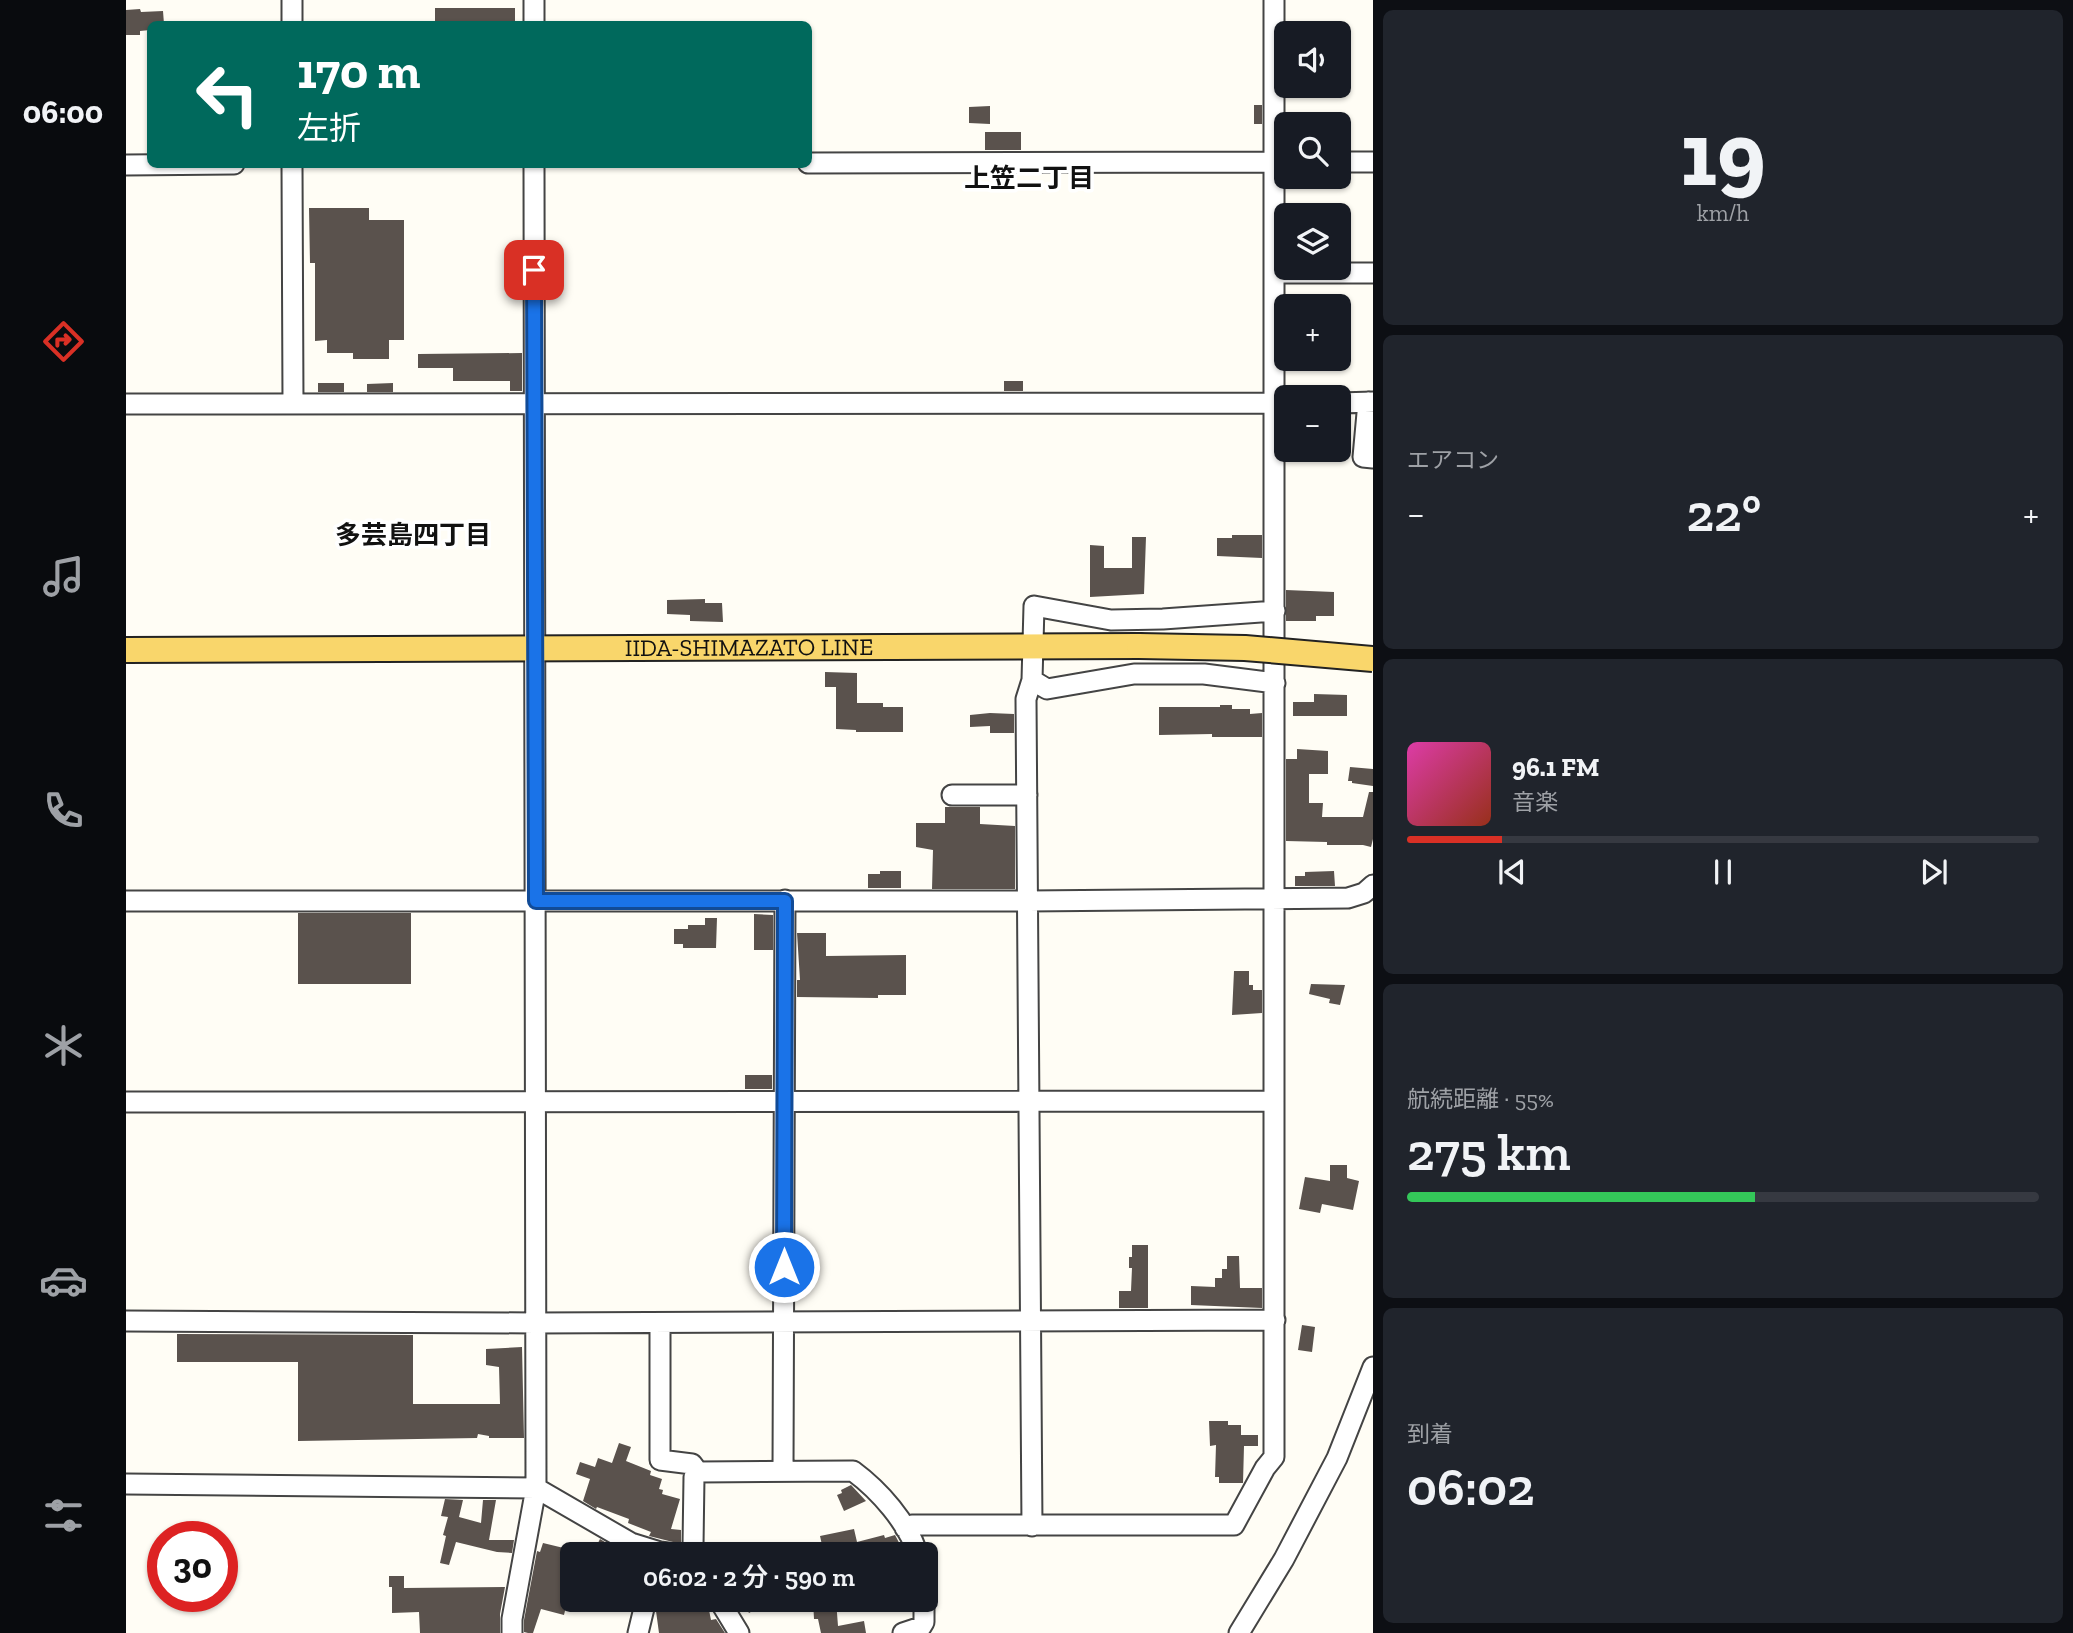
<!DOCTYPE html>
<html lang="ja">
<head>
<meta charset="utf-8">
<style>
  :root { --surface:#171b24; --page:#20242c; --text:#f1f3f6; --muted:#9ea1a6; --line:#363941; --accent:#d93025 }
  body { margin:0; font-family:"Zilla Slab","Noto Sans JP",serif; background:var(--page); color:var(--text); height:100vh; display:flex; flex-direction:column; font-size:26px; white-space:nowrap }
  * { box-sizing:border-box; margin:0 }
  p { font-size:23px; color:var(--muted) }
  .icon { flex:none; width:38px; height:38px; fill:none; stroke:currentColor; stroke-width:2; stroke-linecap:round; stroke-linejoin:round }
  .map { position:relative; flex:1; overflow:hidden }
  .details { display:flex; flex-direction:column; gap:10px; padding:10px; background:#0d0f14; width:700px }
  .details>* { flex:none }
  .hud { position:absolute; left:21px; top:21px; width:665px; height:147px; border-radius:10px; box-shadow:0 2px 5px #0004; background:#00695c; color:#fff; overflow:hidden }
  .fabs { position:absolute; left:1148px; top:21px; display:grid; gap:14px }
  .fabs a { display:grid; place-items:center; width:77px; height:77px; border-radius:10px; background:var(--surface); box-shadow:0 2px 5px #0004; font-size:35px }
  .speed { position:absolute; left:21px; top:1521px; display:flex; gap:14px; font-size:35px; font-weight:700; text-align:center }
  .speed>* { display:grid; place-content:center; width:91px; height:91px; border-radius:50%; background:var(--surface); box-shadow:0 2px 5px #0004; line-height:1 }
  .speed .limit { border:10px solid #d22; background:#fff; color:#111 }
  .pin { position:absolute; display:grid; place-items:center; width:60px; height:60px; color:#fff; margin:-30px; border-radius:14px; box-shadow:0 4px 10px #0006 }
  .me { position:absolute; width:77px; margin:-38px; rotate:0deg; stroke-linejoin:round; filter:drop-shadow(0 0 5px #0008) }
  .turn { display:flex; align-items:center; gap:24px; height:147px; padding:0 35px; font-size:32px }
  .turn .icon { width:91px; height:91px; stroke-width:2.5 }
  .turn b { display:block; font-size:49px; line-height:60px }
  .big { font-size:52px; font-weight:600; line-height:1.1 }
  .details .tile { flex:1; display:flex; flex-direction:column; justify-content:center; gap:10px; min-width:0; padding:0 24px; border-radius:10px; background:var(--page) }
  .details .dial { align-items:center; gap:0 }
  .dial b { font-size:91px; line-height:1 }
  .song { display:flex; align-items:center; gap:21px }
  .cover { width:84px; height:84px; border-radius:10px; background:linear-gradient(135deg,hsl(320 70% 55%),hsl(10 70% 35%)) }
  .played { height:7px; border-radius:4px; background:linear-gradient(90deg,var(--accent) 15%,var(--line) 15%) }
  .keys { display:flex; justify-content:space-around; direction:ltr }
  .heat { display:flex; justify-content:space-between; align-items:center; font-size:38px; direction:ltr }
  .charge { height:10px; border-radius:5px; background:linear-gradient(90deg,#34c759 55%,var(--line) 0) }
  .trip { position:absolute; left:434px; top:1542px; width:378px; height:70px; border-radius:10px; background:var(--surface); box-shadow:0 2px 5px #0004; font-weight:600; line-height:70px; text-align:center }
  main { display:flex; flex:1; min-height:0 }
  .dock { display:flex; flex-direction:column; width:126px; justify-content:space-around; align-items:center; background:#090b0e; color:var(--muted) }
  .dock .icon { width:49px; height:49px }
  .dock .active { color:var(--accent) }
  .dock b { font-size:32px; color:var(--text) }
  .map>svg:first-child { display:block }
  .building { fill:#5a524d }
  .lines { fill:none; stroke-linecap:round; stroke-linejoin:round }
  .minor-casing { stroke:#444; stroke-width:23 }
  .major-casing { stroke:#222; stroke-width:28 }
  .minor { stroke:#fff; stroke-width:19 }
  .major { stroke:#f9d66b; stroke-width:24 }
  .major-bridge-casing { stroke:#222; stroke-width:28; stroke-linecap:butt }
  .major-bridge { stroke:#f9d66b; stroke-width:24 }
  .route-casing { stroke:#114b97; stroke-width:18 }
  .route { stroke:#1a73e8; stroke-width:12 }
  .labels { text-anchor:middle; stroke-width:7; stroke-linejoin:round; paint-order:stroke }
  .street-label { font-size:24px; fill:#111; stroke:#fff }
  .neighbourhood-label { font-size:26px; font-weight:bold; fill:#111; stroke:#fff }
</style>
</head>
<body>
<main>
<nav class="dock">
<b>06:00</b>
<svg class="icon active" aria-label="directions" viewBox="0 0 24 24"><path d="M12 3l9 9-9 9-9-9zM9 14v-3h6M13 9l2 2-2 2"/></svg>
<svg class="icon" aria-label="music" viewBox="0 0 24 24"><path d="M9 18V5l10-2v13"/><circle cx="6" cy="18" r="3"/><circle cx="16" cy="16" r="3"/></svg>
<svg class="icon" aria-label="phone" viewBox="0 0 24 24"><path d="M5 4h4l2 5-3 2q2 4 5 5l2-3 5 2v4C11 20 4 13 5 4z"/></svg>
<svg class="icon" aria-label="climate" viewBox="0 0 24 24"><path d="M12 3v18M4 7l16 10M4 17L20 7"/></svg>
<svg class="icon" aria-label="car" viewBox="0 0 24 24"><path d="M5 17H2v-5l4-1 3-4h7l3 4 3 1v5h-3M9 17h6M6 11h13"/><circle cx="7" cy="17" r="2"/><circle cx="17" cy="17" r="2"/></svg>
<svg class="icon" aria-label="filters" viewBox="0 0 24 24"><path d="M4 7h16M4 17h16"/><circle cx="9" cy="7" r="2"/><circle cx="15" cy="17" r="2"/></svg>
</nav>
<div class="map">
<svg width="1247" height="1633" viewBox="0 0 1247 1633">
  <rect width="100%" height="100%" fill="#fffdf5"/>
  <path class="building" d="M309,8h80v16h-80z
    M14,9l1,3 22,-1 1,13h-14v6l-10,1v4h-14v-25z
    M1128,105h8v19h-8z
    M864,106v18l-21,-1v-16z
    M859,132h36v18h-36z
    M183,208h60v12h35v120h-15v19h-36v-6h-26v-13l-12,1v-78h-5z
    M396,353v38h-12v-10h-57v-13h-35v-14z
    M878,381h19v10h-19z
    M192,383h26v9h-26z
    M267,383v9h-26v-8z
    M1106,535h30v23l-45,-2v-18h15z
    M1006,537h14l-2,57 -54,3v-52l14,1v22h28z
    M1160,590l48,2v24h-18v5h-30z
    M579,599v4h17l1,19 -33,-1v-6l-23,-1v-14z
    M699,672l32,1v30h26v4h20v25h-47v-2l-20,-1v-42h-11z
    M1188,694l33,1v21h-54v-14h21z
    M1094,705h12v4h18v5l12,-1v24h-50v-3l-53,1v-28h61z
    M864,713l24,1v19h-24v-7l-20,1v-12z
    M1171,749l31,2v23h-19v29h14l-1,14h41l6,-25h4v47l-2,8 -8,-2h-36v-3l-41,-1v-82h11z
    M1224,767l23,2v17l-21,-3v-2h-4z
    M819,807h35v17l35,2v63h-83l1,-39 -17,-3v-24h29z
    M754,871h21v17h-33v-14h12z
    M1208,871l1,15h-40v-10h10v-4z
    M172,913h113v71h-113z
    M628,914l19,1v35h-19z
    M579,918h12l-1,30h-33v-4h-9v-15h14v-4h17z
    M671,933h29v23l80,-1v40h-28v3l-81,-1v-17h3z
    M1108,971h15v14h4v5h9v23l-30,2z
    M1185,984l34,1 -5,20 -11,-2 1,-4 -21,-5z
    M619,1075h27v14h-27z
    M1204,1165h17v13l12,3 -6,29 -31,-6 -2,9 -21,-4 6,-32 25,4z
    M1006,1245h16v63h-29v-17h12l1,-23h-3v-11h3z
    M1101,1256h12l1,32h22v20l-71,-3v-19l24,1v-9h7v-9h5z
    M1176,1325l13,2 -3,25 -14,-2z
    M51,1334l236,1v69h87l-1,-37 -13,-2v-16l36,-2 2,91h-35v-2l-11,-2 -1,4 -179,3v-79h-121z
    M1083,1421h19v4h13v10h17v11h-14l-1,37h-24v-6h-4l1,-32 -6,1z
    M493,1443l12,4 -5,14 25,10 -1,4 12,4 -3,10 4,1 -1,4 18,5 -9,30 10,1v14l-32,-8 2,-4 -23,-9 1,-4 -32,-12 -1,2 -13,-8 7,-22 -14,-5 4,-12 15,5 3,-9 14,5z
    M725,1485l15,16 -22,10 -7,-16 5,-2 -1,-3z
    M319,1499l18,1 -4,17 22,6 2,-23h13l-7,40h25l-2,13 -15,-1 -41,-10 -7,23 -9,-2 6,-27 -3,-1 5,-18 -7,-1z
    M728,1529l3,13 27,-7 1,3 10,-3 10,19h-40v-2l-6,2h-35l-4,-18z
    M474,1539l23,14 -1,1h-12l-14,-7z
    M417,1543l29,7v45l-3,-1 -5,21 -23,-6 -8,24h-5l-4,-1v-12l13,-69 3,1z
    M263,1576h15v12l101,-1 -5,27v19h-80l-1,-21 -27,1v-26h-3z
    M532,1600h49l4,20 5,-1 9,14h-66l-3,-22z
    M615,1600h31l-23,13z
    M687,1600h23l2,26 26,-5 2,12h-45l-3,-14h-4z"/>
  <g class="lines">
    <g class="minor-casing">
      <path id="minor" d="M408,0v24
        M166,24v-24
        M1213,162h34
        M682,163l478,-1
        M166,164l1,238
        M0,165l108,-1
        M1148,273h99
        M1242,402l-5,55 10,1
        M1213,403l34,-1
        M0,404l1159,-1
        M906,680l15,9 87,-15h70l71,9
        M826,795h75
        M0,901h902l320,-3 16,-5 9,-8
        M0,1102l1148,-1
        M0,1321l409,2 740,-3
        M534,1323v137l32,4 6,8 155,-1c27,20 54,51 65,83
        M657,1471l2,-571
        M0,1484l410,4 95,55 29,9 15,2
        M906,1526l-6,-827 6,-19 2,-74 77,14 52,-1 112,-8
        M779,1528l7,-3h322l31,-57 9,-11v-1457
        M564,1554l3,-8 1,-69 4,-5
        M593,1600l20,33
        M386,1633v-14l24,-131 -2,-1324
        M512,1633l8,-33
        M777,1633l18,-6 3,-5v-22
        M1113,1633l45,-74 53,-101 36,-91"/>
    </g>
    <g class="major-casing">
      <g id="major">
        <path id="s1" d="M0,650l1013,-4"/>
      </g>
    </g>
    <use href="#minor" class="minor"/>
    <use href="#major" class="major"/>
    <g class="major-bridge-casing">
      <path id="major-bridge" d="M1013,646l106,2 128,11"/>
    </g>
    <use href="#major-bridge" class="major-bridge"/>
  </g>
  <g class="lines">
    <g class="route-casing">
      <path id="route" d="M408,270l2,631h249l-1,366"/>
    </g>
    <use href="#route" class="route"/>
  </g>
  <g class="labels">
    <g class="street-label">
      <text dy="8" stroke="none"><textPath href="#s1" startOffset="623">IIDA-SHIMAZATO LINE</textPath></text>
    </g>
    <g class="neighbourhood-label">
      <text x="903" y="187">上笠二丁目</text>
      <text x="287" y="544">多芸島四丁目</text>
    </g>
  </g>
</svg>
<div class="fabs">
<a><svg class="icon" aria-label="sound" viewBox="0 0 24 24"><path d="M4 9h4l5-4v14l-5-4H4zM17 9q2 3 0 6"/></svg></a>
<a><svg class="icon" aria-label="search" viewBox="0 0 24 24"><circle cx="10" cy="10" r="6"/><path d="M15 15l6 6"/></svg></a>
<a><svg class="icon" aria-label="layers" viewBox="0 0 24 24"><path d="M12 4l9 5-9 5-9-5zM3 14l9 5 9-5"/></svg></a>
<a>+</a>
<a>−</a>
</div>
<div class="speed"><div class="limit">30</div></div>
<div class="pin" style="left:408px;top:270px;background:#d93025"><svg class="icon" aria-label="arrive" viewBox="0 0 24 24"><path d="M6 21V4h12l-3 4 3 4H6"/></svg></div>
<svg class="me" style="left:658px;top:1267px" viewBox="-20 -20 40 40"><circle r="17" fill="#1a73e8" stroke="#fff" stroke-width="3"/><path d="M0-11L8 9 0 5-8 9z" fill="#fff"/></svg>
<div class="trip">06:02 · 2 分 · 590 m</div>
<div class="hud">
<div class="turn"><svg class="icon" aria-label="left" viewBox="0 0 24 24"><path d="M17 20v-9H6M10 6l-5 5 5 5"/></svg><div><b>170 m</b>左折</div></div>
</div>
</div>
<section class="details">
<div class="tile dial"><b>19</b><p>km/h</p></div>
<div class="tile"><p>エアコン</p>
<div class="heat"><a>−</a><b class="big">22°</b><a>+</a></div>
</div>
<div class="tile">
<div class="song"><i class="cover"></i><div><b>96.1 FM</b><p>音楽</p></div></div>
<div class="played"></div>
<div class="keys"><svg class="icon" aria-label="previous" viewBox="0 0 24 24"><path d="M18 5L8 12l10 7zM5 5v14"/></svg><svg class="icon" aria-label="pause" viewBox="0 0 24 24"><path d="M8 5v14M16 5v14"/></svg><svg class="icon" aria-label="next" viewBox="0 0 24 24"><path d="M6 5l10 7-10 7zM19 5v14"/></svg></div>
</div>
<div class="tile"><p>航続距離 · 55%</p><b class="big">275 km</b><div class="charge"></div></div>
<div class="tile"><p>到着</p><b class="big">06:02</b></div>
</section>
</main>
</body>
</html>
